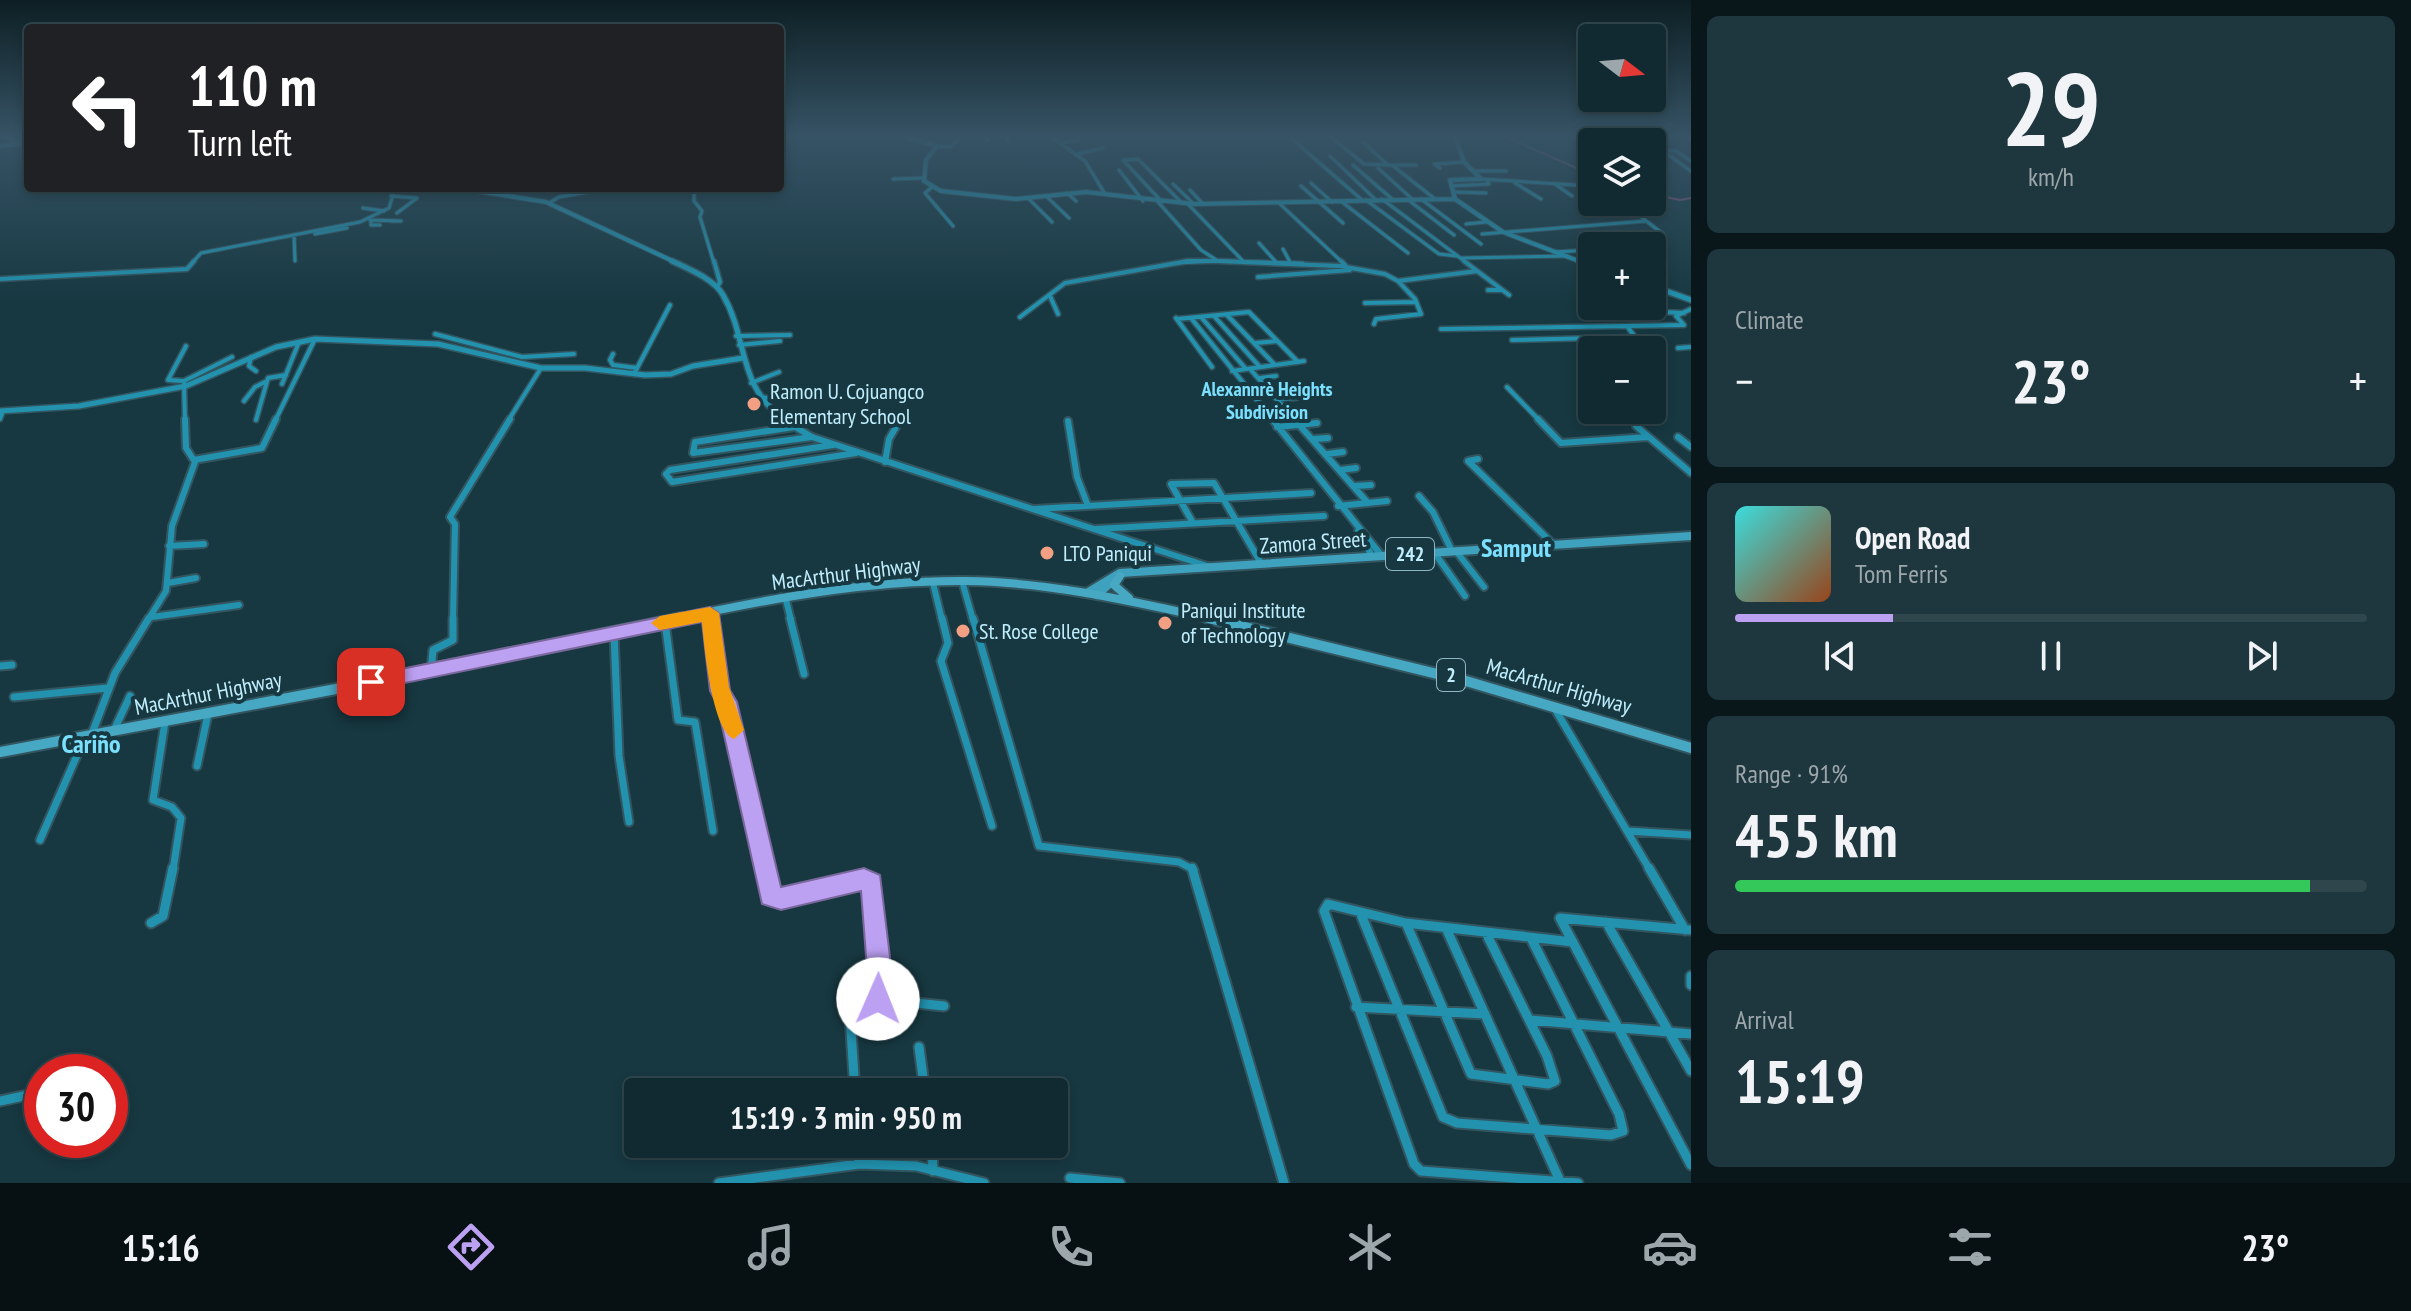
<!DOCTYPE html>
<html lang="en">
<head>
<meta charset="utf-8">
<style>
  :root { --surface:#112a31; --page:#1e363d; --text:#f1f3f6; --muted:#9ca7ab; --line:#30464d; --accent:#bca0f2 }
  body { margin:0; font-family:"PT Sans Narrow",sans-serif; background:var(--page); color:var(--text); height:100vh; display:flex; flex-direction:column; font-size:30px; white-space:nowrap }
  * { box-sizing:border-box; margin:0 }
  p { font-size:26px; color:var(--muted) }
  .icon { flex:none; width:44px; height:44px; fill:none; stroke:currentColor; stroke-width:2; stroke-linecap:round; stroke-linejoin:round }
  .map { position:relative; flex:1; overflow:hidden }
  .sheet { display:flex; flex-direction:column; gap:16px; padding:16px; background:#09171b; width:720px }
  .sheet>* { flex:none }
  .hud { position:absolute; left:24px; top:24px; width:760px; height:168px; border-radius:8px; box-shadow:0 4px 12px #0003,0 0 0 2px var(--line); background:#202124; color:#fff; overflow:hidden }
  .needle { width:52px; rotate:106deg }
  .tools { position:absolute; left:1578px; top:24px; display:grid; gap:16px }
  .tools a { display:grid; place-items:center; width:88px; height:88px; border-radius:8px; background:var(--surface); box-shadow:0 4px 12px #0003,0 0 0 2px var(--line); font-size:40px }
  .speed { position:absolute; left:24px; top:1054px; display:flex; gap:16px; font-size:40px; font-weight:700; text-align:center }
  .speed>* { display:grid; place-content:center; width:104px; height:104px; border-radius:50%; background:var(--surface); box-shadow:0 4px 12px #0003,0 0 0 2px var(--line); line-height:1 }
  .speed .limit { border:12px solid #d22; background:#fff; color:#111 }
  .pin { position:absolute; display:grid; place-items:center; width:68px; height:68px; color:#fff; margin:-34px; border-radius:16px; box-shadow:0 4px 12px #0006 }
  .me { position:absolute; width:88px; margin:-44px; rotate:1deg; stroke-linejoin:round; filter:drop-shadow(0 0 6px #0008) }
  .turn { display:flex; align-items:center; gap:28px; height:168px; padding:0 32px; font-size:36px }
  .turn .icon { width:104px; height:104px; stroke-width:2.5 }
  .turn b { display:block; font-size:56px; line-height:68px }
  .big { font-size:60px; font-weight:600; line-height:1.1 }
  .sheet .card { flex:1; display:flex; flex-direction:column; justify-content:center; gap:12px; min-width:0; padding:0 28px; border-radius:12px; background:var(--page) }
  .sheet .dial { align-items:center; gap:0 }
  .dial b { font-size:104px; line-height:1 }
  .song { display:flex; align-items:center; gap:24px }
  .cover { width:96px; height:96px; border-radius:12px; background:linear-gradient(135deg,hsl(180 70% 55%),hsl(20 70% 35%)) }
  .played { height:8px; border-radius:4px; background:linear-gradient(90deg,var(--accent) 25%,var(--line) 25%) }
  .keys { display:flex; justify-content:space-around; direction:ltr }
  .heat { display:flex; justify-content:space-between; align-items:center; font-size:44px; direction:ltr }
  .charge { height:12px; border-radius:6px; background:linear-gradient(90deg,#34c759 91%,var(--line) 0) }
  .trip { position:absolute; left:624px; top:1078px; width:444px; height:80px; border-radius:8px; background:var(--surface); box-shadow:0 4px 12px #0003,0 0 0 2px var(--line); font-weight:600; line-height:80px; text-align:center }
  .tabs { display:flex; height:128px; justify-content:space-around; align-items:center; background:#071114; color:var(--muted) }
  .tabs .icon { width:56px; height:56px }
  .tabs .current { color:var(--accent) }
  .tabs b { font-size:36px; color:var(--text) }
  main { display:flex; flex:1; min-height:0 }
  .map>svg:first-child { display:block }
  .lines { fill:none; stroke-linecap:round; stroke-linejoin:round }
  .stream { stroke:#804f71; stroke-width:2 }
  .minor-far4-casing { stroke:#32555f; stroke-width:5 }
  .minor-far3-casing { stroke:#32555f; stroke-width:7 }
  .minor-far2-casing { stroke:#32555f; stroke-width:10 }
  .minor-far1-casing { stroke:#32555f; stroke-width:11 }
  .minor-casing { stroke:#32555f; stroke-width:13 }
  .tertiary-far2-casing { stroke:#32555f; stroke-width:6 }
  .tertiary-far1-casing { stroke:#32555f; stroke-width:8 }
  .tertiary-casing { stroke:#32555f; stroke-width:10 }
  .primary-casing { stroke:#32555f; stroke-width:12 }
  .trunk-far1-casing { stroke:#32555f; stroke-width:12 }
  .trunk-casing { stroke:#32555f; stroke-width:14 }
  .minor-far4 { stroke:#2292af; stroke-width:3 }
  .minor-far3 { stroke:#2292af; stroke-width:4 }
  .minor-far2 { stroke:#2292af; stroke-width:6 }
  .minor-far1 { stroke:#2292af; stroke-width:7 }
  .minor { stroke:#2292af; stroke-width:9 }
  .tertiary-far2 { stroke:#2292af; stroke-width:4 }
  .tertiary-far1 { stroke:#2292af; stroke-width:5 }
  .tertiary { stroke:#2292af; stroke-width:6 }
  .primary { stroke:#3ea2be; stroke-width:8 }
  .trunk-far1 { stroke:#47a8c3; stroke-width:8 }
  .trunk { stroke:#47a8c3; stroke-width:10 }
  .route { fill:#bca0f2; stroke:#7a689d; stroke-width:2 }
  .slow { fill:#f59e0b }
  .poi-dot { fill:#f39f83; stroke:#173841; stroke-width:3 }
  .labels { text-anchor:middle; stroke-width:8; stroke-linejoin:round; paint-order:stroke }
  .far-neighbourhood-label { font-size:20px; font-weight:bold; fill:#7be0fe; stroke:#173841 }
  .shield { fill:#173841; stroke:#8db7c5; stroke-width:2 }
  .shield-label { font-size:20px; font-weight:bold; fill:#c0eefd }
  .poi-label { font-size:22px; fill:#c0eefd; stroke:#173841; text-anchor:start }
  .street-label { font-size:22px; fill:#c0eefd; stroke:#173841 }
  .quarter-label { font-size:26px; font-weight:bold; fill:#7be0fe; stroke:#173841 }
</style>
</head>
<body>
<main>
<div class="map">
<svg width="1691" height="1183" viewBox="0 0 1691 1183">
  <rect width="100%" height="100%" fill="#173841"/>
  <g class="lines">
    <path class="stream" d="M1504,136l88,39
      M1652,194l28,6 11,-2"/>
    <g class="minor-far4-casing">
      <path id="minor-far4" d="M985,136l3,4
        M1004,136l4,5
        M1050,136l35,25 20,33
        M1330,136l34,28 28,1 43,34
        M1617,136l8,6
        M1627,136l8,6
        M1642,136l9,6
        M2,137l26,6
        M1691,137h-4l4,3
        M1291,138l71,62
        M1061,143l18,-3
        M1364,143l24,22
        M1652,143l39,28
        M937,146l14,1 10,-11
        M1662,150l14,1 15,10
        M1077,154l26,-6
        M1330,156l45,43
        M1353,165l39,34
        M1392,165h24
        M1378,168l33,30
        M1440,168l-6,-4 30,-2
        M1119,170l24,31
        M1473,171h33
        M893,179l31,-1
        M1481,179l111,7
        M1311,183l21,19
        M1515,183l26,16
        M1173,184l21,20
        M1555,184l17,12
        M1580,185l12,9
        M1301,186l42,37
        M1451,186l38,-2 -2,-3
        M629,188h8
        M694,188v13l8,10 -2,6 14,46
        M931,188l-6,5 28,33
        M1190,190l13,14
        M424,192l5,-4
        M1453,192l33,1
        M1067,193l9,8
        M391,196l26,2 -20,15
        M1047,197l22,21
        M1029,199l23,23
        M1382,199l85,64
        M1407,199l47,36
        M1421,199l60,45
        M1366,200l73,54 18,2
        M1158,202l43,48 17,11 -41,2
        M1162,202l-39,-42 15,-1 44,44
        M1342,202l66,51
        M1622,202l41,32
        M549,203l10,-6 54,-9
        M1187,203l56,58
        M1280,204l63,59
        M363,208l21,3
        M370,220l31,1h-11
        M371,220v5h9
        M1466,224l20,-2
        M315,234l32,-6
        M1482,234l164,-13
        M294,235l1,26
        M1259,243l17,19
        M1283,249l7,13
        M1554,252l38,-2
        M1462,258l105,-2
        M1576,260l16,-1
        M1218,261l85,2
        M192,263l9,-10 159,-31 29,-14 6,-20"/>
    </g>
    <g class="minor-far3-casing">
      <path id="minor-far3" d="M714,261l6,21 -3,5
        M1218,261l122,5 45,8 13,7 79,-10
        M1341,261l4,4
        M1464,261l45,34
        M1258,277l92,-7
        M0,279l187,-10 7,-8
        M1488,290h14
        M1050,296l8,18
        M1365,303l51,-1
        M1640,311l44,2
        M1227,315l48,50
        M1214,316l46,51
        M1020,317l45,-34 123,-22h30
        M1201,317l45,52
        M1176,318l36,49
        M1191,318l83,103
        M1177,319l72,-7 49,50
        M1374,324l2,-5 45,-5 -6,-15 -17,-18
        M1441,329l186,-3
        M435,334l87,23 52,-3
        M736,336l54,-1
        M1512,340l123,-3 -8,-11 57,-1 -8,-9 15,-7
        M1256,343l21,-2
        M739,345l41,-4
        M1678,348l13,-1
        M613,354l-3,6 3,5 24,3
        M251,357l-2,9 7,5
        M1250,369l46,52
        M1232,371l72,-10
        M634,374l36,-69
        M1260,378l16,-2
        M184,381l-16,-1 18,-34
        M751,383l28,-11
        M282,384l17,-42
        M1269,387l15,-1
        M1507,387l33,34
        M762,398l71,-5
        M1279,399l17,-1
        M244,401l11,-14 12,-6
        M1290,411l17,-1
        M0,419l3,-8
        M256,420l12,-42 18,-3
        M185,421l-1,-40 48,-24
        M275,421l40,-82
        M508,421l33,-53"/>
    </g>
    <g class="minor-far2-casing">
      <path id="minor-far2" d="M1272,419l109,136
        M1294,419l74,84
        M1538,419l23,24 87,-6
        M1068,421l9,56 11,29
        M1636,426l55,47
        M794,427l-99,15 -2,11 119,-16
        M1277,427l40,-4
        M1678,437l13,10
        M1314,439l14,-1
        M833,445l-163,25 -4,4 6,8 184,-29
        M1327,454l16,-2
        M1478,459l-10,2 86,84
        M194,460l68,-12 14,-29
        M885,462l4,-23 7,-12
        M1340,470l16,-2
        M1355,486l16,-1
        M1419,496l14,16 19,39
        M1338,506l49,-5
        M1035,509l276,-16
        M1193,523l-22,-39 43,-1 47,80
        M1096,529l228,-13
        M1358,531l14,25
        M169,546l35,-2
        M1456,551l28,36
        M1434,552l31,44
        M962,581l11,39
        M168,583l28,-5
        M933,583l9,37
        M786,600l5,20
        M710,613l1,7
        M152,617l87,-12
        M148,620l18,-29 6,-65 23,-64 -9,-14 -1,-29
        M453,620l2,-96 -5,-7 60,-98"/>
    </g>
    <g class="minor-far1-casing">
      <path id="minor-far1" d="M711,618l8,69 8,15 38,168
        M790,618l14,56
        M942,618l6,25 -7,18 51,165
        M973,618l66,228 140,16 15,8
        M665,622l13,98 17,2 18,109
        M614,633l5,123 10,66
        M0,666l12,-1
        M431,671l2,-21 20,-10v-22
        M14,697l94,-9
        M1555,709l95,161
        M165,722l-12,78 19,7 9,11 -8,52
        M114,730l16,-34
        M91,736l24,-63 34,-55
        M197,766l11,-52
        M1627,831l64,4
        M40,840l45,-103"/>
    </g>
    <g class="minor-casing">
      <path id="minor" d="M765,868l6,28 10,3 83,-20 8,4 9,99 -7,18 -24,15 5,77
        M1192,868l92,315
        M1649,868l36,62
        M1360,912l83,205 14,6 154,12 12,-4 -4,-17 -88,-176
        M151,923l12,-7 10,-48
        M1406,923l65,151 77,10 7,-3 -8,-25 -61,-123
        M1446,928l114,253
        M1691,930l-131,-12 131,247
        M1573,942l-167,-19 -78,-19 -4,7 90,253 7,7 157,12
        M1691,976v9
        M878,999l66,7
        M1356,1007l129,7
        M1530,1020l139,12 -63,-110
        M1691,1034l-22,-2 22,39
        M919,1047l6,45
        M0,1101l42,-9
        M858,1144l1,20
        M932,1144l1,27
        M1070,1178l50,5
        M719,1183l140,-19 57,2 68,17"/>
    </g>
    <g class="tertiary-far2-casing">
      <path id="tertiary-far2" d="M902,136l35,10 -11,14 -2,21 17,10 75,8 70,-7 108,12 261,-5
        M1455,136l9,26 17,17
        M0,146l28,-3
        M1481,179l-31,1 5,19 48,33 81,31
        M457,188l89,14 131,61"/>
    </g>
    <g class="tertiary-far1-casing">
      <path id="tertiary-far1" d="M672,261c17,8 42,18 51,34 26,45 13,91 63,126
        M1579,261l13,5
        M1652,286l39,14
        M0,411l79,-5 107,-20 90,-39 39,-8 123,5 103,24h44l60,7 26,-1 22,-8 50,-8"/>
    </g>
    <g class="tertiary-casing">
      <path id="tertiary" d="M782,419l30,18 395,129"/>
    </g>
    <g class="primary-casing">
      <path id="primary" d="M1087,593l33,-20 571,-37
        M1097,595l20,-18"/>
    </g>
    <g class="trunk-far1-casing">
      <path id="trunk-far1" d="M1120,576l-6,9 15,13
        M671,620c97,-21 196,-40 295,-39 85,1 169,21 251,39"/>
    </g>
    <g class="trunk-casing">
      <path id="trunk" d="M1208,618l258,63 225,67
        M0,752l336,-63 345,-71"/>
    </g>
    <use href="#minor-far4" class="minor-far4"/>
    <use href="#minor-far3" class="minor-far3"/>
    <use href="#minor-far2" class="minor-far2"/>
    <use href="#minor-far1" class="minor-far1"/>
    <use href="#minor" class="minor"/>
    <use href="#tertiary-far2" class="tertiary-far2"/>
    <use href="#tertiary-far1" class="tertiary-far1"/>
    <use href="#tertiary" class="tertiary"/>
    <use href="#primary" class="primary"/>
    <use href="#trunk-far1" class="trunk-far1"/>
    <use href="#trunk" class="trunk"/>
  </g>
  <linearGradient id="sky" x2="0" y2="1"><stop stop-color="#0d1f24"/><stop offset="0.45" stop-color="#365365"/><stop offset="1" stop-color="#365365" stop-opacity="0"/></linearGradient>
  <rect width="1691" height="302" fill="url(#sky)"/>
  <path class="route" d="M710,607l9,6 11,77 7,12 44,185 83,-19 16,7 13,107 -6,26 -9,4 -9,-4 -4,-9 3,-17 -7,-91 -80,19 -19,-6 -45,-200 -7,-13 -8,-69 -331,68 -10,-8 10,-7z"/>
  <path class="slow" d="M710,607l9,6 10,74 15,43 -10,9c-22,-8 -30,-94 -32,-117l-42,8 -9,-7 9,-7z"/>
  <g class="poi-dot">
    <circle cx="754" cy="404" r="8"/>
    <circle cx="1047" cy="553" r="8"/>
    <circle cx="1165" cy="623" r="8"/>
    <circle cx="963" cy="631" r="8"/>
  </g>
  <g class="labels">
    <g class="far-neighbourhood-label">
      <text x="1267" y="396">Alexannrè Heights<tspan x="1267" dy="23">Subdivision</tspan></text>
    </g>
    <g class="shield">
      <rect x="1386" y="538" width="48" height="32" rx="6"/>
      <rect x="1437" y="659" width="28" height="32" rx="6"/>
    </g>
    <g class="shield-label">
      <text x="1410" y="561">242</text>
      <text x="1451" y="682">2</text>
    </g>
    <g class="poi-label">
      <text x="770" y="399">Ramon U. Cojuangco<tspan x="770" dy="25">Elementary School</tspan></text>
      <text x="1063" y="561">LTO Paniqui</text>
      <text x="1181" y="618">Paniqui Institute<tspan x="1181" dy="25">of Technology</tspan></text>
      <text x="979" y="639">St. Rose College</text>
    </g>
    <g class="street-label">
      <text transform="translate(1313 542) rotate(-4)" y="8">Zamora Street</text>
      <text transform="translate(846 573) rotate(-7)" y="8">MacArthur Highway</text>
      <text transform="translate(1559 686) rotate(16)" y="8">MacArthur Highway</text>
      <text transform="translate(208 693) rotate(-11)" y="8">MacArthur Highway</text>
    </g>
    <g class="quarter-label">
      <text x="1516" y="557">Samput</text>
      <text x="91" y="753">Cariño</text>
    </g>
  </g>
</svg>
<div class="tools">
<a><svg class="needle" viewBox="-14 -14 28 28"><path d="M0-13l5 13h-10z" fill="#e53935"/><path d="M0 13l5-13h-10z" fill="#9ca7ab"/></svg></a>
<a><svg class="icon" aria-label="layers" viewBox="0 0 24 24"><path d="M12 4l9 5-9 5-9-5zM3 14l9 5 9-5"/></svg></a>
<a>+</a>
<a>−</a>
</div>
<div class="speed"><div class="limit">30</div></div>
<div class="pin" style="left:371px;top:682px;background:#d93025"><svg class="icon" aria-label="arrive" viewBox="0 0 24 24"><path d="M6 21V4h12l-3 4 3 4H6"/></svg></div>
<svg class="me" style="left:878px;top:999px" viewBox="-20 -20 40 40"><circle r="19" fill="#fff"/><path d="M0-13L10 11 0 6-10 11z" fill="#bca0f2"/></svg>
<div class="trip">15:19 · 3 min · 950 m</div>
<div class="hud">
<div class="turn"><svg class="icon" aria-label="left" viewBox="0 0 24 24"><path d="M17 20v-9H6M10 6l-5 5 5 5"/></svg><div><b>110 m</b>Turn left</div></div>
</div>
</div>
<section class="sheet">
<div class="card dial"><b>29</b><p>km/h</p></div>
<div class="card"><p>Climate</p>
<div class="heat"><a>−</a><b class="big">23°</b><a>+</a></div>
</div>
<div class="card">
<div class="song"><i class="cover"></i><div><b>Open Road</b><p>Tom Ferris</p></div></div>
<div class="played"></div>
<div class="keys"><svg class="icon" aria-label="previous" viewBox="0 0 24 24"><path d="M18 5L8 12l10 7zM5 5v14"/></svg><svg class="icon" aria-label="pause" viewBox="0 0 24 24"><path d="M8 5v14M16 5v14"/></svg><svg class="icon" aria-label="next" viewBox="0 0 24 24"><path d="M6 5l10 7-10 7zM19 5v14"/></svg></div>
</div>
<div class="card"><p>Range · 91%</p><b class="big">455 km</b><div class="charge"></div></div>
<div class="card"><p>Arrival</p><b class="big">15:19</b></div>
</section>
</main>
<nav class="tabs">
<b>15:16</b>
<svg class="icon current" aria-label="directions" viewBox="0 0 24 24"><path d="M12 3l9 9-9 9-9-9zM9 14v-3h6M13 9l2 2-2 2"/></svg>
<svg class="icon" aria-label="music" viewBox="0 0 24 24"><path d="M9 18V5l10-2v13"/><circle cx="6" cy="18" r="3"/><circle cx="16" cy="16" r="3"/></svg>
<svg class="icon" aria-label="phone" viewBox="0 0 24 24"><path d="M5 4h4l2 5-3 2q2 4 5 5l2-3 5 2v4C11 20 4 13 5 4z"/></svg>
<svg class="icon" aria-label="climate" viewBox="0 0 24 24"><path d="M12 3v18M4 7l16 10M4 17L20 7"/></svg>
<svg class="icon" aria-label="car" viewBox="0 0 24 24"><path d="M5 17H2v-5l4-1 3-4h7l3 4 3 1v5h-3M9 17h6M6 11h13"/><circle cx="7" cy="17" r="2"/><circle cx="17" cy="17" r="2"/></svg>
<svg class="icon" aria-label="filters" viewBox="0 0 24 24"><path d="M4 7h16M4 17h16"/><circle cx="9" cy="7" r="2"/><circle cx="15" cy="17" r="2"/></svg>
<b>23°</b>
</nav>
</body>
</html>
